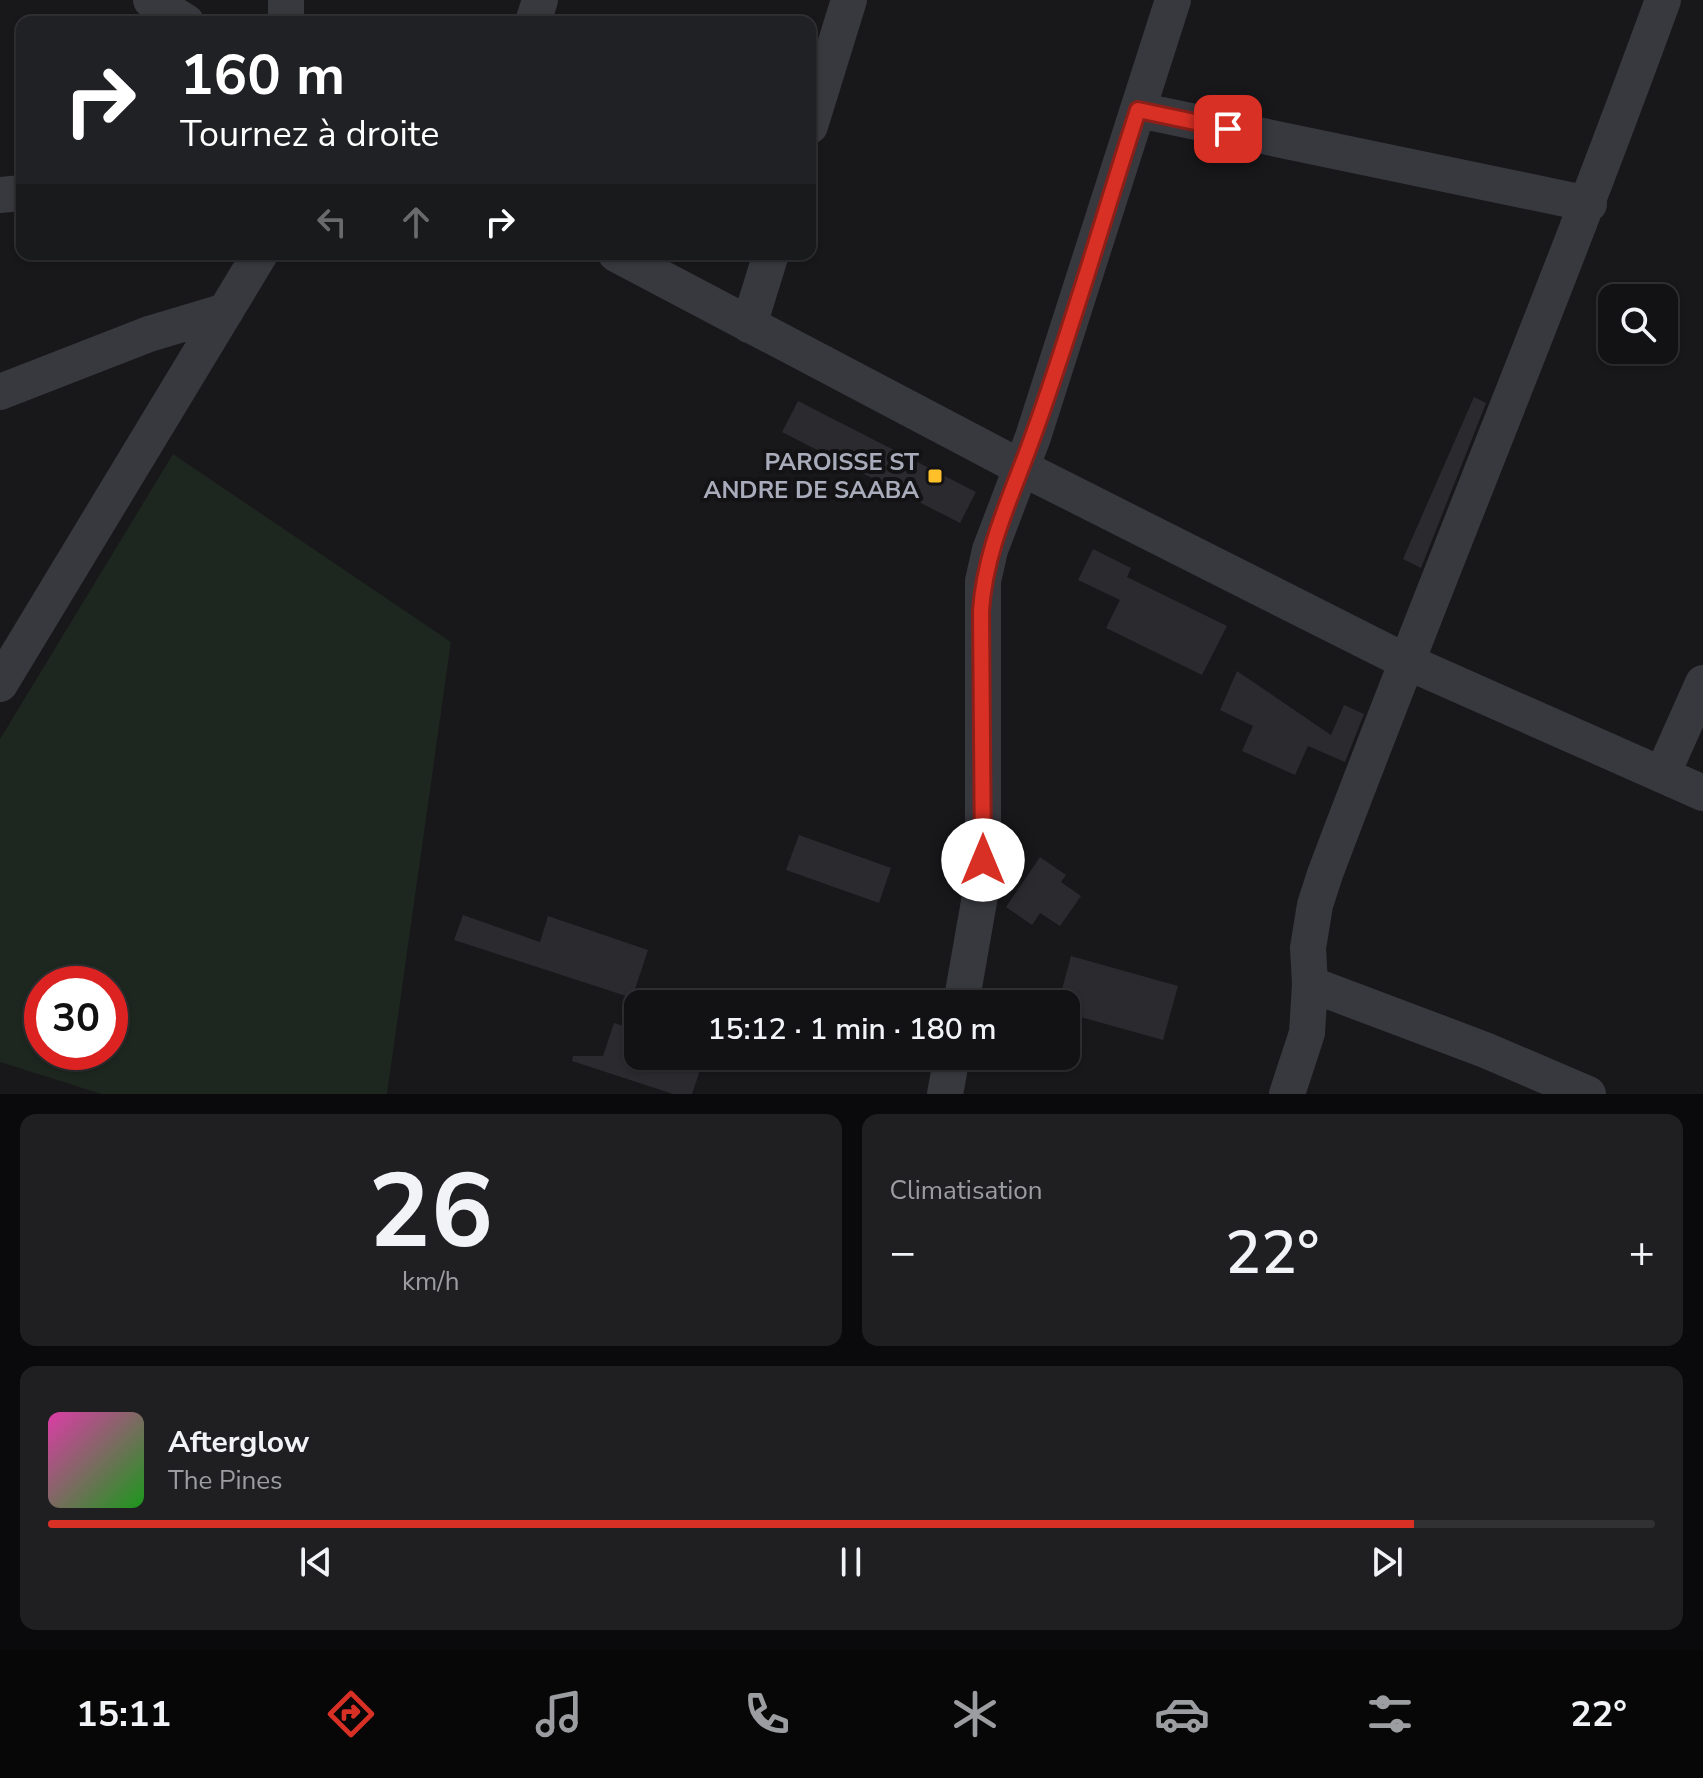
<!DOCTYPE html>
<html lang="fr">
<head>
<meta charset="utf-8">
<style>
  :root { --surface:#121114; --page:#1f1f22; --text:#f1f3f6; --muted:#9c9da0; --line:#313134; --accent:#d93025 }
  body { margin:0; font-family:"Nunito Sans",sans-serif; background:var(--page); color:var(--text); height:100vh; display:flex; flex-direction:column; font-size:30px; white-space:nowrap }
  * { box-sizing:border-box; margin:0 }
  p { font-size:26px; color:var(--muted) }
  .icon { flex:none; width:44px; height:44px; fill:none; stroke:currentColor; stroke-width:2; stroke-linecap:round; stroke-linejoin:round }
  .map { position:relative; height:1094px; overflow:hidden }
  .details { display:flex; flex-direction:column; gap:20px; padding:20px; background:#0a090b; flex:1 }
  .details>* { flex:none }
  .hud { position:absolute; left:16px; top:16px; width:800px; height:244px; border-radius:16px; box-shadow:0 2px 6px #0004,0 0 0 2px var(--line); background:#202124; color:#fff; overflow:hidden }
  .tools { position:absolute; left:1598px; top:284px; display:grid; gap:16px }
  .tools a { display:grid; place-items:center; width:80px; height:80px; border-radius:16px; background:var(--surface); box-shadow:0 2px 6px #0004,0 0 0 2px var(--line); font-size:40px }
  .speed { position:absolute; left:24px; top:966px; display:flex; gap:16px; font-size:40px; font-weight:700; text-align:center }
  .speed>* { display:grid; place-content:center; width:104px; height:104px; border-radius:50%; background:var(--surface); box-shadow:0 2px 6px #0004,0 0 0 2px var(--line); line-height:1 }
  .speed .limit { border:12px solid #d22; background:#fff; color:#111 }
  .pin { position:absolute; display:grid; place-items:center; width:68px; height:68px; color:#fff; margin:-34px; border-radius:16px; box-shadow:0 4px 12px #0006 }
  .me { position:absolute; width:88px; margin:-44px; rotate:0deg; stroke-linejoin:round; filter:drop-shadow(0 0 6px #0008) }
  .turn { display:flex; align-items:center; gap:28px; height:168px; padding:0 32px; font-size:36px }
  .turn .icon { width:104px; height:104px; stroke-width:2.5 }
  .turn b { display:block; font-size:56px; line-height:68px }
  .lanes { display:flex; align-items:center; height:76px; padding:0 32px; background:#0003; justify-content:center; gap:40px; direction:ltr }
  .lanes .off { opacity:.35 }
  .big { font-size:60px; font-weight:600; line-height:1.1 }
  .details .card { flex:1; display:flex; flex-direction:column; justify-content:center; gap:12px; min-width:0; padding:0 28px; border-radius:16px; background:var(--page) }
  .details .dial { align-items:center; gap:0 }
  .dial b { font-size:104px; line-height:1 }
  .song { display:flex; align-items:center; gap:24px }
  .cover { width:96px; height:96px; border-radius:12px; background:linear-gradient(135deg,hsl(320 70% 55%),hsl(120 70% 35%)) }
  .played { height:8px; border-radius:4px; background:linear-gradient(90deg,var(--accent) 85%,var(--line) 85%) }
  .keys { display:flex; justify-content:space-around; direction:ltr }
  .heat { display:flex; justify-content:space-between; align-items:center; font-size:44px; direction:ltr }
  .details .tiles { flex:1; display:grid; gap:20px; grid-template-columns:1fr 1fr }
  .card:last-child { grid-column:span 2 }
  .trip { position:absolute; left:624px; top:990px; width:456px; height:80px; border-radius:16px; background:var(--surface); box-shadow:0 2px 6px #0004,0 0 0 2px var(--line); font-weight:600; line-height:80px; text-align:center }
  .tabs { display:flex; height:128px; justify-content:space-around; align-items:center; background:#070708; color:var(--muted) }
  .tabs .icon { width:56px; height:56px }
  .tabs .active { color:var(--accent) }
  .tabs b { font-size:36px; color:var(--text) }
  .map>svg:first-child { display:block }
  .green { fill:#1d261f; fill-rule:evenodd }
  .building { fill:#2b2a2e }
  .lines { fill:none; stroke-linecap:round; stroke-linejoin:round }
  .street { stroke:#38393f; stroke-width:36 }
  .route-casing { stroke:#8d1f18; stroke-width:20 }
  .route { stroke:#d93025; stroke-width:14 }
  .poi-dot { fill:#ffc02a; stroke:#131215; stroke-width:3 }
  .labels { text-anchor:middle; stroke-width:8; stroke-linejoin:round; paint-order:stroke }
  .poi-label { font-size:24px; font-weight:bold; fill:#a9adbb; stroke:#131215; text-anchor:end }
</style>
</head>
<body>
<div class="map">
<svg width="1703" height="1094" viewBox="0 0 1703 1094">
  <rect width="100%" height="100%" fill="#18171a"/>
  <path class="green" d="M173,454l278,188 -64,452h-286l-101,-32v-323zM42,984h68v68h-68z"/>
  <path class="building" d="M1474,397l12,6 -65,165 -18,-9z
    M798,401l178,91 -16,31 -178,-91z
    M1093,549l38,19 -4,9 100,49 -25,49 -96,-47 14,-28 -42,-20z
    M1237,671l94,64 13,-30 20,9 -19,48 -37,-16 -13,29 -53,-24 11,-25 -33,-16z
    M799,835l92,33 -12,35 -93,-33z
    M1040,857l26,18 -5,7 20,14 -21,30 -20,-13 -8,12 -26,-18z
    M463,915l77,27 8,-26 100,34 -16,48 -178,-58z
    M1071,956l107,30 -15,54 -97,-27v-9h-8z
    M614,1023l24,8v25h67l-13,38h-19l-101,-33 1,-5h30z"/>
  <g class="lines">
    <path class="street" d="M151,0l35,22
      M286,0v22
      M533,22l7,-22
      M1138,110l451,94
      M810,126l39,-126
      M0,195l22,-2
      M616,254l404,213 385,194 298,132
      M749,325l22,-71
      M0,392l149,-58 77,-23
      M0,684l260,-430
      M1662,775l41,-92
      M1310,984l175,66 103,44
      M961,1004l22,-125v-298l7,-31 43,-113 140,-437
      M945,1094l7,-38
      M1287,1094l20,-61 3,-49 -2,-36 7,-43 10,-31c110,-292 231,-580 338,-874"/>
  </g>
  <g class="lines">
    <g class="route-casing">
      <path id="route" d="M983,860l-2,-249c4,-62 31,-116 52,-175 39,-107 70,-218 105,-326l90,19"/>
    </g>
    <use href="#route" class="route"/>
  </g>
  <rect class="poi-dot" x="927" y="468" width="16" height="16" rx="4"/>
  <g class="labels">
    <g class="poi-label">
      <text x="919" y="470">PAROISSE ST<tspan x="919" dy="28">ANDRE DE SAABA</tspan></text>
    </g>
  </g>
</svg>
<div class="tools">
<a><svg class="icon" aria-label="search" viewBox="0 0 24 24"><circle cx="10" cy="10" r="6"/><path d="M15 15l6 6"/></svg></a>
</div>
<div class="speed"><div class="limit">30</div></div>
<div class="pin" style="left:1228px;top:129px;background:#d93025"><svg class="icon" aria-label="arrive" viewBox="0 0 24 24"><path d="M6 21V4h12l-3 4 3 4H6"/></svg></div>
<svg class="me" style="left:983px;top:860px" viewBox="-20 -20 40 40"><circle r="19" fill="#fff"/><path d="M0-13L10 11 0 6-10 11z" fill="#d93025"/></svg>
<div class="trip">15:12 · 1 min · 180 m</div>
<div class="hud">
<div class="turn"><svg class="icon" aria-label="right" viewBox="0 0 24 24"><path d="M7 20v-9h11M14 6l5 5-5 5"/></svg><div><b>160 m</b>Tournez à droite</div></div>
<div class="lanes"><svg class="icon off" aria-label="left" viewBox="0 0 24 24"><path d="M17 20v-9H6M10 6l-5 5 5 5"/></svg><svg class="icon off" aria-label="ahead" viewBox="0 0 24 24"><path d="M12 20V5M6 11l6-6 6 6"/></svg><svg class="icon" aria-label="right" viewBox="0 0 24 24"><path d="M7 20v-9h11M14 6l5 5-5 5"/></svg></div>
</div>
</div>
<section class="details">
<div class="tiles">
<div class="card dial"><b>26</b><p>km/h</p></div>
<div class="card"><p>Climatisation</p>
<div class="heat"><a>−</a><b class="big">22°</b><a>+</a></div>
</div>
<div class="card">
<div class="song"><i class="cover"></i><div><b>Afterglow</b><p>The Pines</p></div></div>
<div class="played"></div>
<div class="keys"><svg class="icon" aria-label="previous" viewBox="0 0 24 24"><path d="M18 5L8 12l10 7zM5 5v14"/></svg><svg class="icon" aria-label="pause" viewBox="0 0 24 24"><path d="M8 5v14M16 5v14"/></svg><svg class="icon" aria-label="next" viewBox="0 0 24 24"><path d="M6 5l10 7-10 7zM19 5v14"/></svg></div>
</div>
</div>
</section>
<nav class="tabs">
<b>15:11</b>
<svg class="icon active" aria-label="directions" viewBox="0 0 24 24"><path d="M12 3l9 9-9 9-9-9zM9 14v-3h6M13 9l2 2-2 2"/></svg>
<svg class="icon" aria-label="music" viewBox="0 0 24 24"><path d="M9 18V5l10-2v13"/><circle cx="6" cy="18" r="3"/><circle cx="16" cy="16" r="3"/></svg>
<svg class="icon" aria-label="phone" viewBox="0 0 24 24"><path d="M5 4h4l2 5-3 2q2 4 5 5l2-3 5 2v4C11 20 4 13 5 4z"/></svg>
<svg class="icon" aria-label="climate" viewBox="0 0 24 24"><path d="M12 3v18M4 7l16 10M4 17L20 7"/></svg>
<svg class="icon" aria-label="car" viewBox="0 0 24 24"><path d="M5 17H2v-5l4-1 3-4h7l3 4 3 1v5h-3M9 17h6M6 11h13"/><circle cx="7" cy="17" r="2"/><circle cx="17" cy="17" r="2"/></svg>
<svg class="icon" aria-label="filters" viewBox="0 0 24 24"><path d="M4 7h16M4 17h16"/><circle cx="9" cy="7" r="2"/><circle cx="15" cy="17" r="2"/></svg>
<b>22°</b>
</nav>
</body>
</html>
